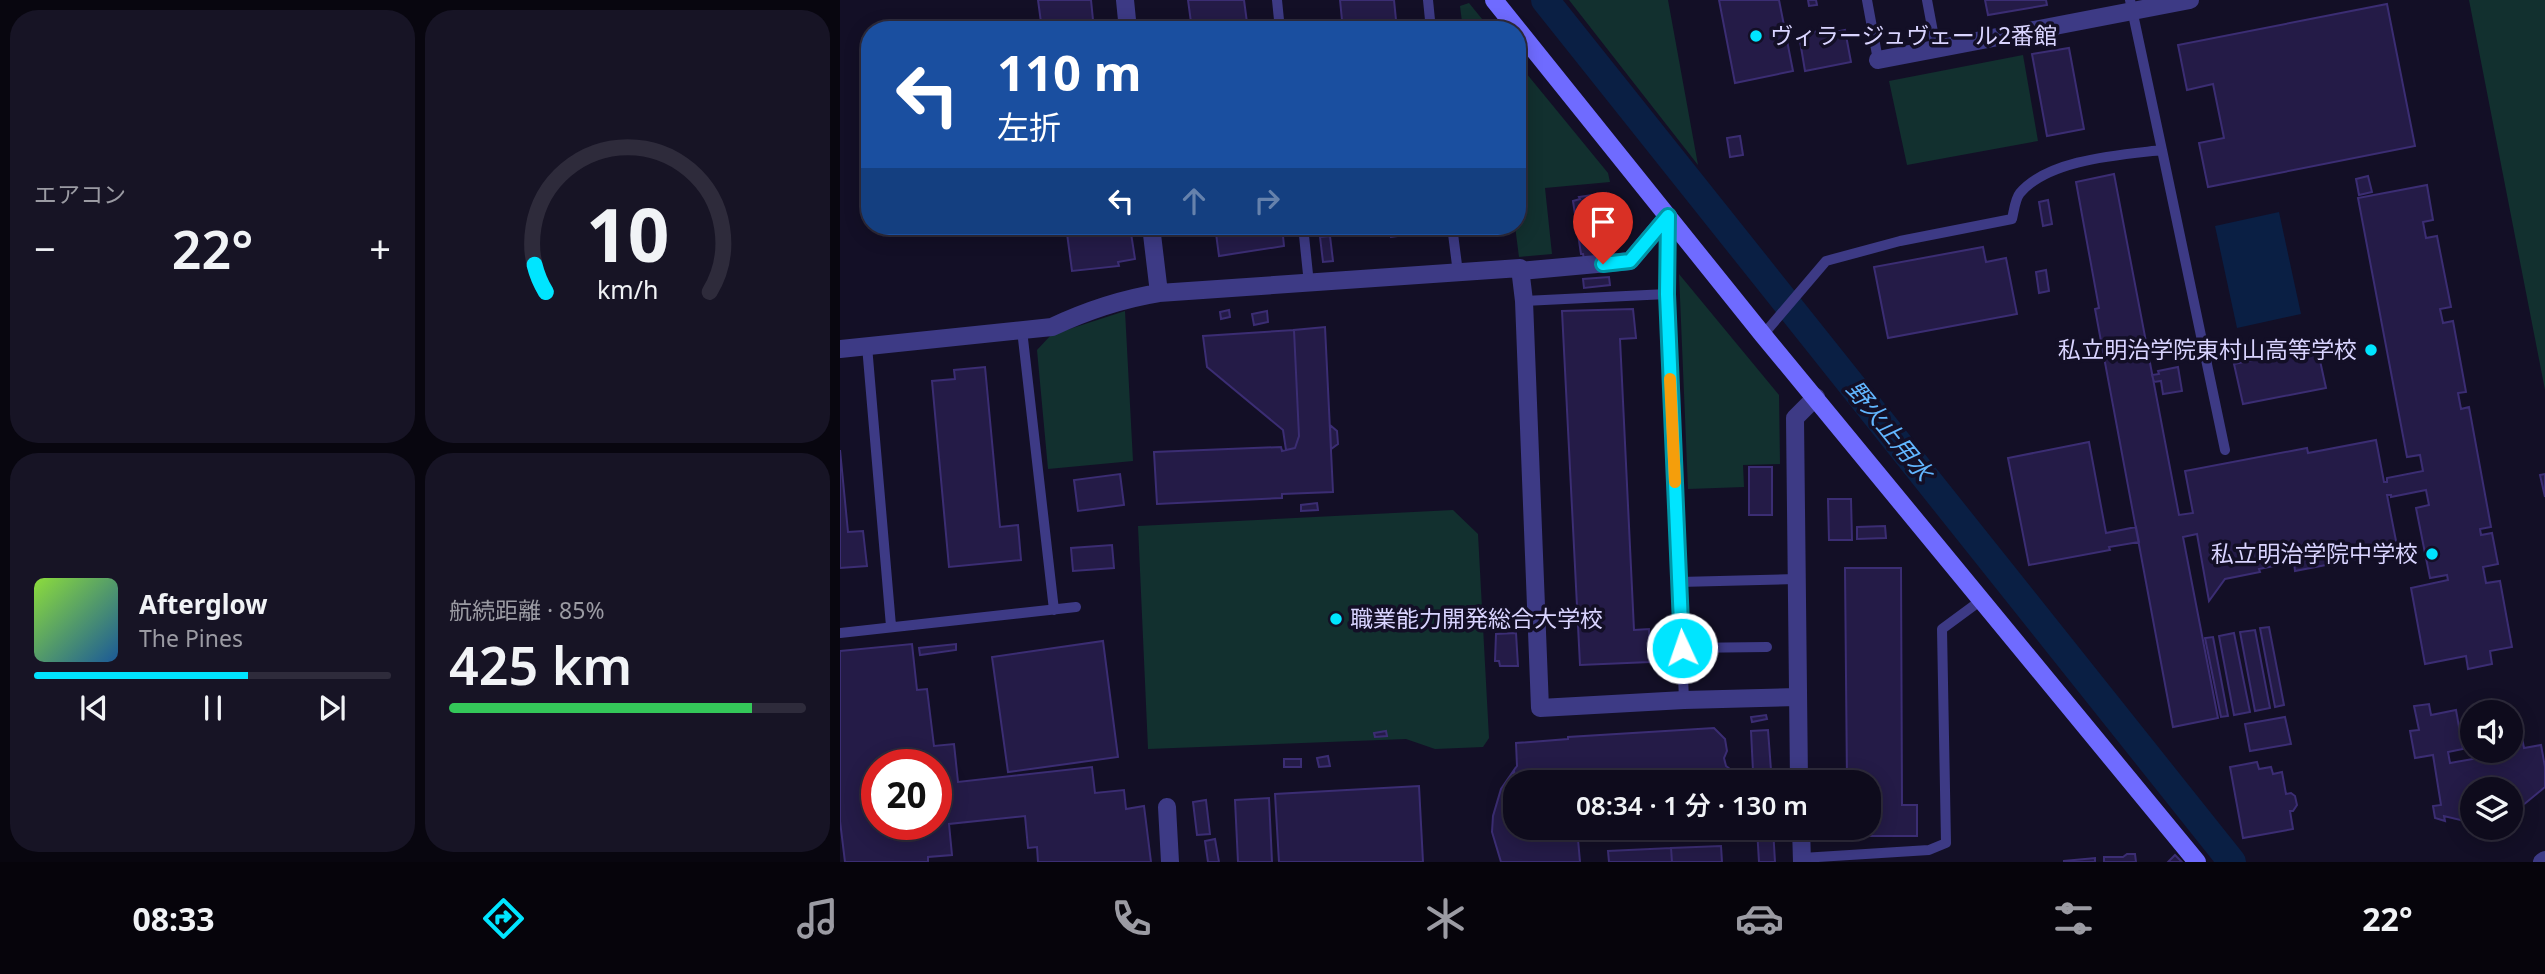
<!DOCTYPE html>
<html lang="ja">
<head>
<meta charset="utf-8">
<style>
  :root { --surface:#0e0b1c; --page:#171425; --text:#f1f3f6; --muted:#9b9ba3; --line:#2e2b3b; --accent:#00e5ff }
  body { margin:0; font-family:"Noto Sans","Noto Sans JP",sans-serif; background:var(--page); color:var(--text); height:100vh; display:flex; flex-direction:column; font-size:26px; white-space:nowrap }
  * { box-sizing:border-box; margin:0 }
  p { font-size:23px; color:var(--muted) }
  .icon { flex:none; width:38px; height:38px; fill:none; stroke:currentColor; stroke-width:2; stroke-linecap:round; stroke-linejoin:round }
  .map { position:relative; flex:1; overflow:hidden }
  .drawer { display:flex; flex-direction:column; gap:10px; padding:10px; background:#08060f; width:840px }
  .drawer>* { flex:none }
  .top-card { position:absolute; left:21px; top:21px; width:665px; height:214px; border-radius:28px; box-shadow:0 4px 18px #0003,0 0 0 2px var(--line); background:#1a4fa0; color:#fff; overflow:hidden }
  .buttons { position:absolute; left:1620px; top:700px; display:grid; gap:14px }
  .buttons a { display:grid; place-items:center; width:63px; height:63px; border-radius:50%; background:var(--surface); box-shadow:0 4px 18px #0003,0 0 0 2px var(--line); font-size:35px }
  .speed { position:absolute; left:21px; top:749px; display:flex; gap:14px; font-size:35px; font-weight:700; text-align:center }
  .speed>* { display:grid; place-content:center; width:91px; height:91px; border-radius:50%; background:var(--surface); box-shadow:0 4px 18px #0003,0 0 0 2px var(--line); line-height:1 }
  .speed .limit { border:10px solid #d22; background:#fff; color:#111 }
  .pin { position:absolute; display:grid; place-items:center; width:60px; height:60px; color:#fff; margin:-72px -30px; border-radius:50% 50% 50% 0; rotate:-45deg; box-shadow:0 0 7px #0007 }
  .pin .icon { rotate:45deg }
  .me { position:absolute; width:77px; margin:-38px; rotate:357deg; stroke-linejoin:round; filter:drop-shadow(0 0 5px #0008) }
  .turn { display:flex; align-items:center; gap:24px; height:147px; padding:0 21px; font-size:32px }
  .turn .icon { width:91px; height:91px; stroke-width:2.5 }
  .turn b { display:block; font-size:49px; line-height:60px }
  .lanes { display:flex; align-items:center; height:66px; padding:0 21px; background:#0003; justify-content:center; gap:35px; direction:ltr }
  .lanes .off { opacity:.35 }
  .big { font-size:52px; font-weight:600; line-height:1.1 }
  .drawer .widget { flex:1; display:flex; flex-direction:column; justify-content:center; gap:10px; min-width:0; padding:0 24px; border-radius:28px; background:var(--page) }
  .drawer .dial { align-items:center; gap:0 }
  .dial svg { height:182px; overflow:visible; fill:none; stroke:var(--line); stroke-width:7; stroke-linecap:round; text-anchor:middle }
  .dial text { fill:var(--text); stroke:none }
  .song { display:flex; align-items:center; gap:21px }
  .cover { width:84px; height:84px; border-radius:10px; background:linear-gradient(135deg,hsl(90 70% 55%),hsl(210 70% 35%)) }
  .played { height:7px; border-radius:4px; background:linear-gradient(90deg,var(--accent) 60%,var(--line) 60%) }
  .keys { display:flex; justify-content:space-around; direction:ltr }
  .heat { display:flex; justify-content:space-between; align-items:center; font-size:38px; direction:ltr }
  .charge { height:10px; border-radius:5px; background:linear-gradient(90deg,#34c759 85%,var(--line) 0) }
  .drawer .tiles { flex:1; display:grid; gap:10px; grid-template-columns:repeat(2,1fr) }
  .trip { position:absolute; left:663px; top:770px; width:378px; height:70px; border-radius:28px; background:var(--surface); box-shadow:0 4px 18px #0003,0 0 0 2px var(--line); font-weight:600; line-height:70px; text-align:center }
  .menu { display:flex; height:112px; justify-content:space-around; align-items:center; background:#06040b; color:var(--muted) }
  .menu .icon { width:49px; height:49px }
  .menu .on { color:var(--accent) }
  .menu b { font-size:32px; color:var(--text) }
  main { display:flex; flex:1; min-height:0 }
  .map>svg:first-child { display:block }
  .green { fill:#12302f }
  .water { fill:#0a1f44 }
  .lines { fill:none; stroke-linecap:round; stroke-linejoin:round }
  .canal { stroke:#0a1f44; stroke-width:28 }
  .building { fill:#241b47; stroke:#3b2d73; stroke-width:2; fill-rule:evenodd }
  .lane { stroke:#3d3a85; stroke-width:10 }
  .street { stroke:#3d3a85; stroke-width:18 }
  .secondary { stroke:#6f6bff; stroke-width:18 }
  .route-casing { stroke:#0095a6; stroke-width:18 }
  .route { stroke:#00e5ff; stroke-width:12 }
  .slow { stroke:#f59e0b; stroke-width:12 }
  .poi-dot { fill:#00e5ff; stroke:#130f26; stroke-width:2.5 }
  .labels { text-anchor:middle; stroke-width:7; stroke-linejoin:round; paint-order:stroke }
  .poi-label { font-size:23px; fill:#d9d4ff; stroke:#130f26; text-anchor:start }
  .water-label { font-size:24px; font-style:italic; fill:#62b6ff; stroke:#130f26 }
</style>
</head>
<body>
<main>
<section class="drawer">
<div class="tiles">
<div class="widget"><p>エアコン</p>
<div class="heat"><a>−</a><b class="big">22°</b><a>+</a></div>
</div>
<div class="widget dial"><svg viewBox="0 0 100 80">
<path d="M14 69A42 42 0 1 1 86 69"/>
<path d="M14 69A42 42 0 0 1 9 57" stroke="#00e5ff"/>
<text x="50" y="56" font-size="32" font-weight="700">10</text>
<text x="50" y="72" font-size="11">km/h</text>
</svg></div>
<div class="widget">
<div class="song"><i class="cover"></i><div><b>Afterglow</b><p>The Pines</p></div></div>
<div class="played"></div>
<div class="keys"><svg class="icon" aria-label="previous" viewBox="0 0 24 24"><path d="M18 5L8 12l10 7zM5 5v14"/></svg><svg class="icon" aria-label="pause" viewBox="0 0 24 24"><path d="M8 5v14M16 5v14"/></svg><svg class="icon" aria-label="next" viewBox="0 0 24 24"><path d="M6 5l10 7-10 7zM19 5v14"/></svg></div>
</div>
<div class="widget"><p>航続距離 · 85%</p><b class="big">425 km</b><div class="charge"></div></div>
</div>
</section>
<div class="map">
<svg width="1705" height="862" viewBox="0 0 1705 862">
  <rect width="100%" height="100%" fill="#130f26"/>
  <path class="green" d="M729,0h99l30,165z
    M1629,0h76v390z
    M629,3l22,27h-28l-3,-24z
    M1183,55l15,86 -131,24 -18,-84z
    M677,62l91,111 2,9 -65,6 7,66 -33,3 -4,-31h2z
    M839,274l100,121 1,69 -37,1 1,22 -56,2z
    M285,311l8,150 -85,8 -11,-119 14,-15z
    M613,510l25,24 11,204 -6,9 -48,2 -29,-10 -258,10 -10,-223z"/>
  <path class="water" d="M1439,212l22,102 -64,14 -22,-102z"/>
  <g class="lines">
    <path class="canal" d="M705,0l687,862"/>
  </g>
  <path class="building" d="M198,0h53l3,30h-52z
    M348,0h56l4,30h-56z
    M500,0h54l3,30h-54z
    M879,0h60l14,71 -58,12z
    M968,0h8l1,5 -8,1z
    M1145,0h61l1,5 -59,10z
    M1547,4l28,142 -207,41 -9,-44 25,-5 -11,-54 -26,6 -9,-45z
    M994,28l1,4 10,-2 6,32 -46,9 -6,-36z
    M1229,48l15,81 -37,7 -15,-82z
    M900,136l3,19 -13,2 -3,-19z
    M1274,174l65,341 14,-2 -8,-42 122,-23 1,5 68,-13 8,42h3v-4l36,-7 -3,-16 -13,2 -49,-259 69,-13 6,35 -10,2 3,16 11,-2 14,71 -11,2 3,14 10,-2 13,71 -8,1 3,16 8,-2 22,120 -11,2 1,6 11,-2 6,31 -15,3 3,16 14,-2 12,66 -22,4 2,13 -24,5 -2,-13 -41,8 -14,-76 37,-8 -1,-5 -17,3 -14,-70 13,-3 -3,-15 -35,7v-2h-4l11,56 -103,20 -1,-9 -35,7 1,3 -35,7 -16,22 -12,-67 -14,3 35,181 -45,9 -78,-418 4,-1 -23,-126z
    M1528,176l4,16 -13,3 -3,-16z
    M766,193l9,48 -3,1 1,13 -29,4 -1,-5h-2l-8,-53 7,-2 -1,-2z
    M1208,200l4,24 -9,2 -4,-24z
    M226,226h53l1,8 11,-1 4,26 -17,3 1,4 -47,5z
    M375,226h67l2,20 -65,10z
    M550,226h31l1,7 -31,4z
    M490,236l3,25 -10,1 -3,-25z
    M1143,247l3,15 20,-4 11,56 -129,24 -14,-71z
    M1206,270l3,21 -10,2 -3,-21z
    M769,277l1,8 -26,3 -1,-9z
    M793,309l3,29 -16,1 14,291 15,-1 1,33 -70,3 -18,-354z
    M389,310l1,7 -9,2 -1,-7z
    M427,311l1,11 -14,3 -2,-11z
    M485,327l8,165 -51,2v4l-125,6 -3,-52 127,-5 1,4 13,-3 4,-12 -5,-106z
    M454,330l5,106 -4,12 -9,2 -3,-20 -76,-63 -4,-31z
    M1477,347l9,41 -83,16 -9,-40z
    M145,367l15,160 18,-2 3,35 -72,7 -17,-186 23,-2 -1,-9z
    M1338,367l4,24 -19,3 -2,-13 -7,1 -2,-7 7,-1 -1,-3z
    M490,425l7,6 1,13 -7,5z
    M1249,442l17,91 30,-6 3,15 -30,5 1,3 -81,15 -21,-107z
    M0,450l8,82 15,-1 4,35 -27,2z
    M909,467h23v48h-23z
    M280,474l4,31 -46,6 -4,-31z
    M1705,474v23l-5,-22z
    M988,499h23l1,41h-23z
    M477,503l1,7 -17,1v-6z
    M1045,526l1,12 -29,1v-12z
    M272,545l2,23 -41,3 -2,-23z
    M1005,568h56l1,237h15v31h-70v-8h22v-46h-22z
    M1429,627l15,78 -9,2 -15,-79z
    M1415,630l15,78 -15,3 -15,-79z
    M676,633l2,33h-18l-1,-5h-4l1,-27z
    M1394,633l16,79 -16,3 -15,-79z
    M1373,637l15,79 -7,1 -16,-79z
    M263,641l15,116 -110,15 -16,-115z
    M72,644l5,46 10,-1 7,57 20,-2 4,38 134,-15 3,26 29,-3 2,19 18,-3 7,56h-113l-1,-15 -9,1 -3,-32 -76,8 3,31 -24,2v5h-83l-5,-41v-170zM37,765h59v59h-59z
    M116,644v6l-36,5 -1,-7z
    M1589,704l2,11 25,-5 7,39 -15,3 2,11 63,-11 -2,-12 11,-2 2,10 17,-3 4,22v20l-34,28v-26h-38v34l-29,-7 1,5 -10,-3 -2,-12 8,-1 -8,-50 -18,3 -5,-27 9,-1 -5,-24z
    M926,715l1,4 -15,3 -1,-5z
    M1445,717l6,27 -41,7 -5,-27z
    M874,728l11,11 2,12 -3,7 2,8 4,3 2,9 -3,4h-213v8l-2,-20 3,-4 -1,-23 52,-4v-2z
    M928,730l3,40 -18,1 -2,-40z
    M546,731l1,5 -12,1 -1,-4z
    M488,756l2,10 -11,1 -2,-9z
    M444,759h17v8h-17z
    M1417,762l2,7 12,-2 2,7 9,-2 4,22 5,-1 4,3 2,9 -4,6h-3l3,18 -50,9 -13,-71z
    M674,770l2,58h2v5l59,-5 3,34h-79l-9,-30 1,-16 8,-27z
    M929,778l1,4h-16l-1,-3z
    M579,786l4,76h-144l-4,-68z
    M429,798l3,64h-34l-3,-62z
    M366,800l4,34 -13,1 -4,-33z
    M678,828h69l-69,5z
    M917,828h16l2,34h-16z
    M375,839l4,23h-11l-3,-21z
    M881,846l1,16h-50l-1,-14z
    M831,848l1,14h-63l-1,-11z
    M1287,854h8l1,8h-32v-5h19z
    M1335,855l7,7h-14z
    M1255,858v4h-31v-1z"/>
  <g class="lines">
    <path class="lane" d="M437,0l3,30
      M588,0l3,30
      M1027,0l11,60
      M1087,0l9,48
      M1322,150l63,300
      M828,217l-1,77 17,406
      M463,226l6,58
      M612,226l6,47
      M684,301l143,-7
      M182,330l32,280
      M923,335l63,-74 74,-20 112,-22c2,-8 3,-20 8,-26 29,-34 100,-38 142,-43l-32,-150
      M27,346l24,280
      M839,582l117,-3
      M0,633l236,-26
      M842,648l85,-1
      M962,858l127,-8 17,-7 -4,-214 38,-28"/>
    <path class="street" d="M285,0l3,30
      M1038,60l312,-60
      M311,226l8,67
      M680,271l110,-10 38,-45
      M0,349l212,-22c34,-16 70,-28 107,-34l361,-25 4,33 16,407 144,-8 113,-3
      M959,782l-4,-364 21,-21
      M327,807l3,55
      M961,828l1,34
      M1702,862l3,-2"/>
    <path class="secondary" d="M654,0l269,335 434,527"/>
  </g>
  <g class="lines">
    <g class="route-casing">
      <path id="route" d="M763,264l27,-3 38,-45 -1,78 15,354"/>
    </g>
    <use href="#route" class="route"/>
    <path class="slow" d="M830,379l5,103"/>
  </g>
  <g class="poi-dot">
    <circle cx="916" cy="36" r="7"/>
    <circle cx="1531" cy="350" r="7"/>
    <circle cx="1592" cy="554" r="7"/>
    <circle cx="496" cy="619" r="7"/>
  </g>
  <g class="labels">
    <g class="poi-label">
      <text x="930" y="44">ヴィラージュヴェール2番館</text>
      <text x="1517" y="358" text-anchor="end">私立明治学院東村山高等学校</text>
      <text x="1578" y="562" text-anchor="end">私立明治学院中学校</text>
      <text x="510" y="627">職業能力開発総合大学校</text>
    </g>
    <g class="water-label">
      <text transform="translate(1049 431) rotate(51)" y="8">野火止用水</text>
    </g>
  </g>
</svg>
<div class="buttons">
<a><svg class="icon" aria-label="sound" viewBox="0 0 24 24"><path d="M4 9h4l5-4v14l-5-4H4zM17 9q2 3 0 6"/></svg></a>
<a><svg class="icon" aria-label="layers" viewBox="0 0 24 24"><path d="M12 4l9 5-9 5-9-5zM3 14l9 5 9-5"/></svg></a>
</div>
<div class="speed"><div class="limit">20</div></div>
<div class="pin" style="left:763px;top:264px;background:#d93025"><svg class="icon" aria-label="arrive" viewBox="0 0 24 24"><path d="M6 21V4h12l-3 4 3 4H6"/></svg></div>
<svg class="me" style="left:842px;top:648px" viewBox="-20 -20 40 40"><circle r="17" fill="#00e5ff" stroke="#fff" stroke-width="3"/><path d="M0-11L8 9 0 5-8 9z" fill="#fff"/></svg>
<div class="trip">08:34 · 1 分 · 130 m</div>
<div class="top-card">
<div class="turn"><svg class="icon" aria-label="left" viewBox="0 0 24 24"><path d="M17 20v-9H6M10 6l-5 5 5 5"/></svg><div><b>110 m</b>左折</div></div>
<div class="lanes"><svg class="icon" aria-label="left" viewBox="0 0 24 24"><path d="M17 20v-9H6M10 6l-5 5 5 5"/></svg><svg class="icon off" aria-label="ahead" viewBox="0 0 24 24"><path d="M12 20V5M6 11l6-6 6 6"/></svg><svg class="icon off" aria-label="right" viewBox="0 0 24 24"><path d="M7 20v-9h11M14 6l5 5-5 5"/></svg></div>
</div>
</div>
</main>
<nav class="menu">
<b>08:33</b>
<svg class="icon on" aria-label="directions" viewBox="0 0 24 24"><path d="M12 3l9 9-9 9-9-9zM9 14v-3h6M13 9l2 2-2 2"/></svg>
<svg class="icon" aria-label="music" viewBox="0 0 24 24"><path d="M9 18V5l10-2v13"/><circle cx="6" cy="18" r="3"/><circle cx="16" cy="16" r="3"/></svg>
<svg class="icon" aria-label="phone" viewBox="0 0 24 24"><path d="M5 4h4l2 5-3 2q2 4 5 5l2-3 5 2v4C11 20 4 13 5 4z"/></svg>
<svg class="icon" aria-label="climate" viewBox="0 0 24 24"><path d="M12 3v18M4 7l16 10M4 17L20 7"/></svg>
<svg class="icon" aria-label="car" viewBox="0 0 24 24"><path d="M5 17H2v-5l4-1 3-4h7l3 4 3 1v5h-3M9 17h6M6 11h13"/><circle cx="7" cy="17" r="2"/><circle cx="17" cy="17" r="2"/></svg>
<svg class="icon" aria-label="filters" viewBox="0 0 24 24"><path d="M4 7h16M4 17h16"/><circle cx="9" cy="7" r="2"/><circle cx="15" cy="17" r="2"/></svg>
<b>22°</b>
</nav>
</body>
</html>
